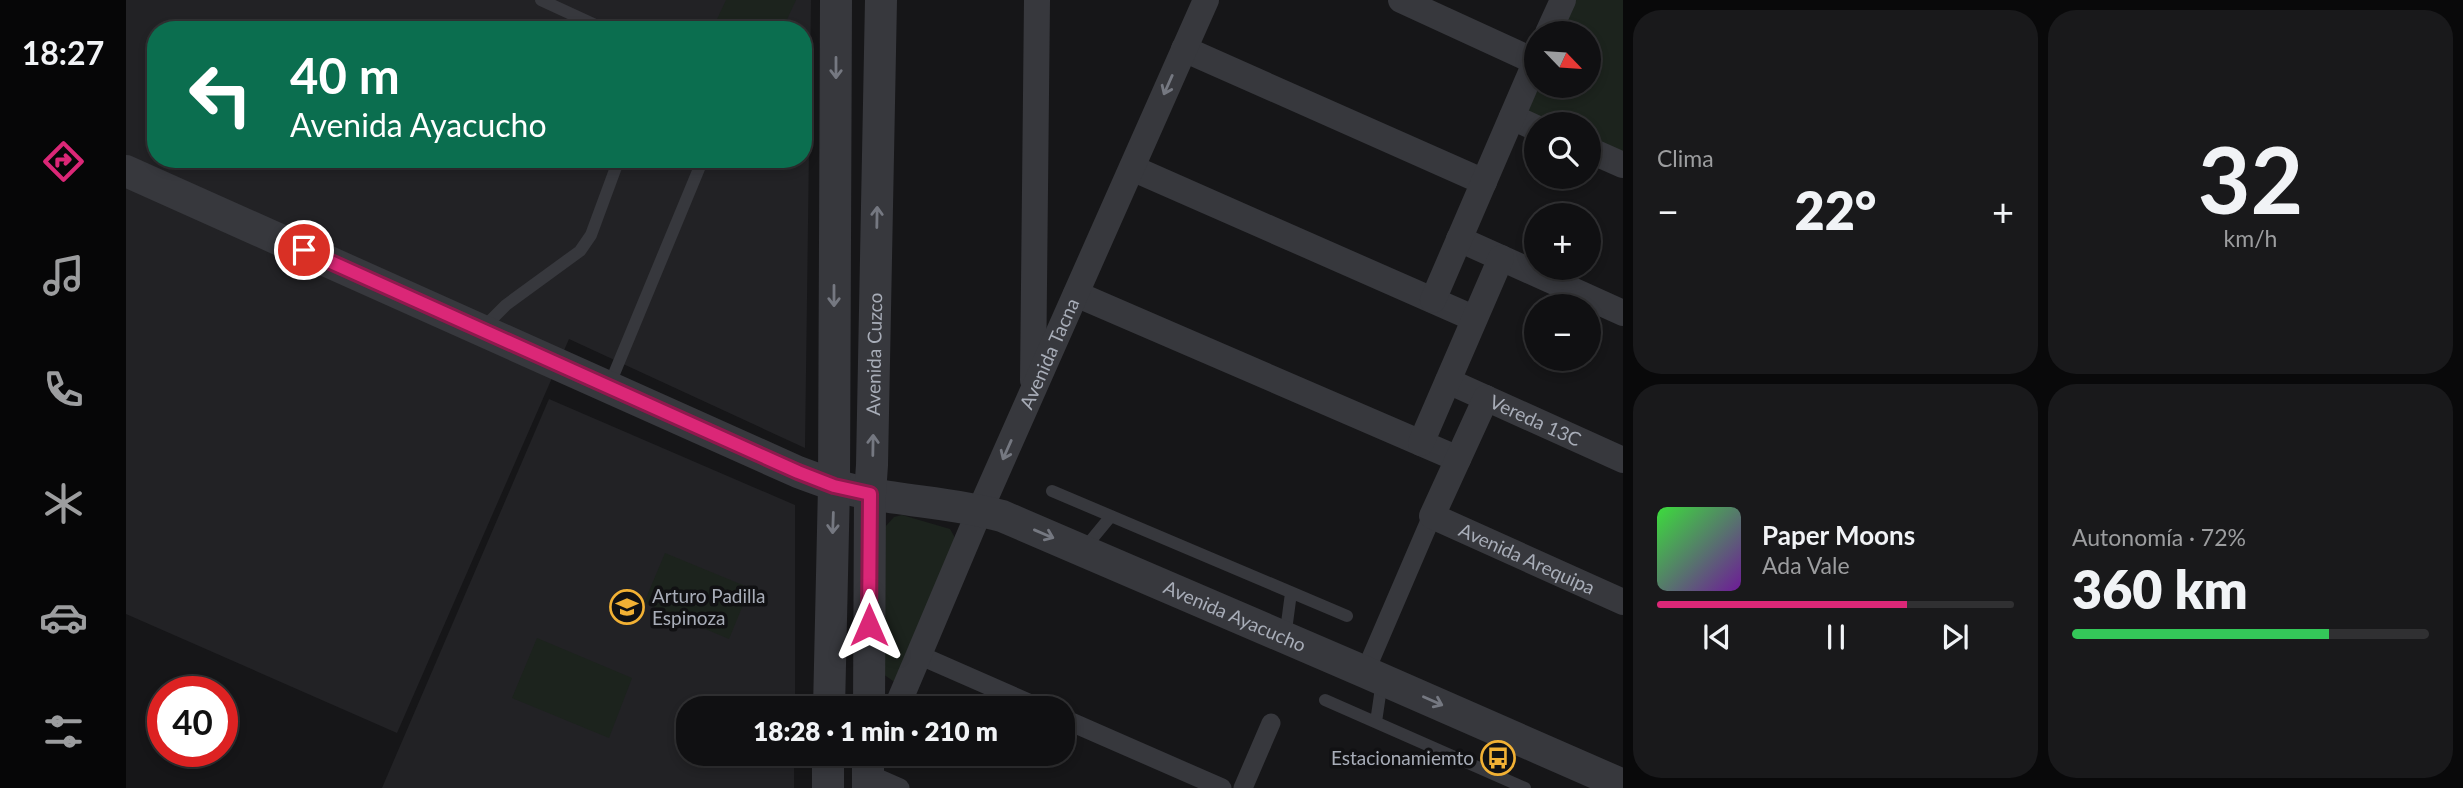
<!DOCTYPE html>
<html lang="es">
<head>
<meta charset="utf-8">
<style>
  :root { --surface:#101012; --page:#19191b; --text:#f1f3f6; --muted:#9c9d9f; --line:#303032; --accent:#db2777 }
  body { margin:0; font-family:Lato,sans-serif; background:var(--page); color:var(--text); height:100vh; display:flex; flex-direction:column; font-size:26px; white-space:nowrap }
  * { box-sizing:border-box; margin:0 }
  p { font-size:23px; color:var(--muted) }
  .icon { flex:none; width:38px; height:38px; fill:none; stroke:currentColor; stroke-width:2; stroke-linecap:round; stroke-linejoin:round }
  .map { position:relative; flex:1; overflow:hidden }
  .details { display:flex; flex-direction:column; gap:10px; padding:10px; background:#09090a; width:840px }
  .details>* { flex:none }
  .banner { position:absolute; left:21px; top:21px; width:665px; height:147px; border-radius:28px; box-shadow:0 4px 10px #0003,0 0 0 2px var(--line); background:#0b6e4f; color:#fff; overflow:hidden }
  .needle { width:46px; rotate:115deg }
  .buttons { position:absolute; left:1398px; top:21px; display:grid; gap:14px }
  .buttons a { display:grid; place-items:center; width:77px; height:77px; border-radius:50%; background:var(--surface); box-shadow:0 4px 10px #0003,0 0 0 2px var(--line); font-size:35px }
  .speed { position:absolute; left:21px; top:676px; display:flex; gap:14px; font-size:35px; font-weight:700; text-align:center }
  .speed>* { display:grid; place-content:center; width:91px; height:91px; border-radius:50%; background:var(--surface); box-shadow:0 4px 10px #0003,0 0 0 2px var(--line); line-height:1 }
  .speed .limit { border:10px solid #d22; background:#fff; color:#111 }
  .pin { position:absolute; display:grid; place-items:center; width:60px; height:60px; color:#fff; margin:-30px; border:4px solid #fff; border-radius:50%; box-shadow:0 2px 7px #0007 }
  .me { position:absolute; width:77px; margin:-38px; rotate:0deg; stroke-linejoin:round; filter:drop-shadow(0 0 5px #0008) }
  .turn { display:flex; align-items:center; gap:24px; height:147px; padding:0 28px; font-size:32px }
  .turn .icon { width:91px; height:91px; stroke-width:2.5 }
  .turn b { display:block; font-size:49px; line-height:60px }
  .big { font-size:52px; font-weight:800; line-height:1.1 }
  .details .card { flex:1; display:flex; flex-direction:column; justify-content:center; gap:10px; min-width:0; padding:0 24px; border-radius:28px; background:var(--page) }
  .details .dial { align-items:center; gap:0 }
  .dial b { font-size:91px; line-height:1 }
  .song { display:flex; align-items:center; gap:21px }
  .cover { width:84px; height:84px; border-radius:10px; background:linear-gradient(135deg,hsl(120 70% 55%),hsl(280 70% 35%)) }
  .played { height:7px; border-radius:4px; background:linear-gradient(90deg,var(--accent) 70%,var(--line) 70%) }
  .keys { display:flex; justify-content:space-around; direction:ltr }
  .heat { display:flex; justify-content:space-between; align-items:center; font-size:38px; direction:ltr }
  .charge { height:10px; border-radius:5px; background:linear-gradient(90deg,#34c759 72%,var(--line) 0) }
  .details .tiles { flex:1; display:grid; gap:10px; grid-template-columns:repeat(2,1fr) }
  .trip { position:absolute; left:550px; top:696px; width:399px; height:70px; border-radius:28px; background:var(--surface); box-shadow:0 4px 10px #0003,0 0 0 2px var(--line); font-weight:800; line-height:70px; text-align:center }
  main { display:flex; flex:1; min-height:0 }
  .tabs { display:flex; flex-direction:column; width:126px; justify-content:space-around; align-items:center; background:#060607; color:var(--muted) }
  .tabs .icon { width:49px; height:49px }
  .tabs .on { color:var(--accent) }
  .tabs b { font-size:32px; color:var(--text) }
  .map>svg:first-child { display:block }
  .built { fill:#222225; fill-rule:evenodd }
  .green { fill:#1c231d }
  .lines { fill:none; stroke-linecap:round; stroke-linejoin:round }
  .service { stroke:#37383d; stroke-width:12 }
  .pedestrian { stroke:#37383d; stroke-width:19 }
  .minor { stroke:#37383d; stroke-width:26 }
  .tertiary { stroke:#37383d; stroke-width:32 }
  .oneway { stroke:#757881 }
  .route-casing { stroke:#8e194d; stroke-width:18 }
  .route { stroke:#db2777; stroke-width:12 }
  .labels { text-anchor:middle; stroke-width:7; stroke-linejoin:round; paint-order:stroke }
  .street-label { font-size:19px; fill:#a8adb8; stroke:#111113 }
  .poi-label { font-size:19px; fill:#a8adb8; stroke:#111113; text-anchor:start }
</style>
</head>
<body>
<main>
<nav class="tabs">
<b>18:27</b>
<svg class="icon on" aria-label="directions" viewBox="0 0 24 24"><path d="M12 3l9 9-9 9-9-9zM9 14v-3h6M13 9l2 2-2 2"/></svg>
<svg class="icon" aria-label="music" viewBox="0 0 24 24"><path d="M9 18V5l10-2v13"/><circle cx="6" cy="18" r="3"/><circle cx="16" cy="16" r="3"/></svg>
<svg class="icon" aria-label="phone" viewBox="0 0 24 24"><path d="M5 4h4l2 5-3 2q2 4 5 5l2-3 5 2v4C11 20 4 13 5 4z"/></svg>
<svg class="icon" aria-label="climate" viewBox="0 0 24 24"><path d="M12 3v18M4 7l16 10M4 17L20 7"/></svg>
<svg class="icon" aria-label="car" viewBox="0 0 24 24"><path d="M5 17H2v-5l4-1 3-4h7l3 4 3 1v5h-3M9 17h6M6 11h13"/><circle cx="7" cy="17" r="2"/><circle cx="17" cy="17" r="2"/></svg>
<svg class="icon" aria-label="filters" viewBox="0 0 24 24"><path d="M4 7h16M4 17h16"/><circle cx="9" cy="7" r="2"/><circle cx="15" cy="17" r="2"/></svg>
</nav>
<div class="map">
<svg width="1497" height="788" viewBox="0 0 1497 788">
  <rect width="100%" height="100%" fill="#161618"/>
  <path class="built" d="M0,0h685l-6,448 -236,-109 -172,394 -271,-119zM30,30h647v129h-647z
    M423,399l246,106v204h-107v45h106v34h-412z"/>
  <path class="green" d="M600,0h70l-14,30h-70z
    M1445,0h52v157l-34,-15v-18h-41l-26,-11 14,-27h53v-53h-33z
    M776,515l48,14 4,7 1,8 -52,139 -10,-2 -10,-7 2,-147 9,-10z
    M539,553l85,35 -21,51 -85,-36z
    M411,638l95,40 -23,60 -97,-40z"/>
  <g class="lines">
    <path class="service" d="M415,0l65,30
      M356,329l24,-24 74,-54 11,-16 28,-76
      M483,386l94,-227
      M926,491l295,125
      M957,550l28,-34
      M1159,638l6,-45
      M1199,700l200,88
      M1250,722l6,-41"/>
    <path class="pedestrian" d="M793,655l123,54
      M1239,672l67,-156
      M936,718l160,70
      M742,774l32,14
      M1117,788l28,-65"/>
    <g class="minor">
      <path d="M1275,0l135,62"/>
      <path d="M1422,33l15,-33"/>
      <path d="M1058,49l300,133"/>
      <path d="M1386,117l24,11"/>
      <path d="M1463,150l34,15"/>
      <path d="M1006,168l341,150"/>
      <path d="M1333,239l164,74"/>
      <path d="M950,294l382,165"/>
      <path d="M1307,300l103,-239"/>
      <path d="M907,380l4,-380"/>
      <path id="s1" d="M1322,381l175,79"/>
      <path id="s2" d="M1360,398l-54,118 191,86"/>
      <path d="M1295,443l80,-185"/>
      <path id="s3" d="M770,709l84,-199 226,-510"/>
    </g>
    <g class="tertiary">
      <path id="s4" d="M0,171l672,301c24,9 48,18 74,22 43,8 87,10 130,22l363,156 258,113"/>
      <path d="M703,709l5,-223 2,-486"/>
      <path id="s5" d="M743,709l1,-215 2,-29 9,-465"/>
      <path d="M702,788v-34"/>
      <path d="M742,788v-34"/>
    </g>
  </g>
  <defs><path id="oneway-shaft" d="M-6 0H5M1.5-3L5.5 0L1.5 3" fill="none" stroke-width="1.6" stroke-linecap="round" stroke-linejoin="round" transform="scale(1.75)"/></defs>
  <g class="oneway">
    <use href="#oneway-shaft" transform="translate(710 68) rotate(90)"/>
    <use href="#oneway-shaft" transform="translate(1042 85) rotate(114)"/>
    <use href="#oneway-shaft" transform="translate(751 217) rotate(-89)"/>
    <use href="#oneway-shaft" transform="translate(708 296) rotate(90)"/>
    <use href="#oneway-shaft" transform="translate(747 445) rotate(-89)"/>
    <use href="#oneway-shaft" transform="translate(881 450) rotate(114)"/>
    <use href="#oneway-shaft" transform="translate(707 523) rotate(92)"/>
    <use href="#oneway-shaft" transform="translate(918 534) rotate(23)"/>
    <use href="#oneway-shaft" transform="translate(1307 701) rotate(24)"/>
  </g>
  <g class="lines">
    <g class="route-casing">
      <path id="route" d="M178,250l494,222 36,14 36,8 -1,131"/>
    </g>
    <use href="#route" class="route"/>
  </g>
  <defs>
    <g id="school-ring" transform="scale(1.75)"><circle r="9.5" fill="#111113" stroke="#f2b134" stroke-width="1.5"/><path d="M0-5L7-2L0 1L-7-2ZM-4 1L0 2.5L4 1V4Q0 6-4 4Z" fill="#f2b134"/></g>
    <g id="bus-ring" transform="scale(1.75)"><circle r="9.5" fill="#111113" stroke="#f2b134" stroke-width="1.5"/><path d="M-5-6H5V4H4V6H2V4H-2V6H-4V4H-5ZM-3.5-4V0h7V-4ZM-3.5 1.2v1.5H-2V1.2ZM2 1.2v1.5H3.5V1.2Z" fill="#f2b134"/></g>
  </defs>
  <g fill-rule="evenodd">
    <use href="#school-ring" x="501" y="607"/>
    <use href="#bus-ring" x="1372" y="758"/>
  </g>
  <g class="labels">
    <g class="street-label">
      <text dy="7" stroke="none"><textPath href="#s5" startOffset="355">Avenida Cuzco</textPath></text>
      <text dy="7" stroke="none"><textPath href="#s3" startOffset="387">Avenida Tacna</textPath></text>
      <text dy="7" stroke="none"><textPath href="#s1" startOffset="96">Vereda 13C</textPath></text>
      <text dy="7" stroke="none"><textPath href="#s2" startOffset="234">Avenida Arequipa</textPath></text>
      <text dy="7" stroke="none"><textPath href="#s4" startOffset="1199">Avenida Ayacucho</textPath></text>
    </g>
    <g class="poi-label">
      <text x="526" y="603">Arturo Padilla<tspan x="526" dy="22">Espinoza</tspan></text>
      <text x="1348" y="765" text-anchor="end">Estacionamiemto</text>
    </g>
  </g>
</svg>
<div class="buttons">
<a><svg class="needle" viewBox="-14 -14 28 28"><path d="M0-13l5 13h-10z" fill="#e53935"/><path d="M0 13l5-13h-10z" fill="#9c9d9f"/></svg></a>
<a><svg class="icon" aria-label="search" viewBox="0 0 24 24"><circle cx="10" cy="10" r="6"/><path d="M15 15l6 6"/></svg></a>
<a>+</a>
<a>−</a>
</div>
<div class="speed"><div class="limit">40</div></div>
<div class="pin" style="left:178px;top:250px;background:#d93025"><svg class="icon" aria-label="arrive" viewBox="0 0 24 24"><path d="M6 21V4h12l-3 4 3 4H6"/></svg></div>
<svg class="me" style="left:743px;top:625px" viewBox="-20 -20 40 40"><path d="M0-17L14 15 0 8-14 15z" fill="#db2777" stroke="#fff" stroke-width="4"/></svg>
<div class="trip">18:28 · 1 min · 210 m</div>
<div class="banner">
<div class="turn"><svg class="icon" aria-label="left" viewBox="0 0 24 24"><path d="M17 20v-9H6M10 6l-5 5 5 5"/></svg><div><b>40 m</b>Avenida Ayacucho</div></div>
</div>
</div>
<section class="details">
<div class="tiles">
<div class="card"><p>Clima</p>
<div class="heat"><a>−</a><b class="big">22°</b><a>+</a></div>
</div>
<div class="card dial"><b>32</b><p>km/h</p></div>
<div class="card">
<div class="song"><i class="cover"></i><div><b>Paper Moons</b><p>Ada Vale</p></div></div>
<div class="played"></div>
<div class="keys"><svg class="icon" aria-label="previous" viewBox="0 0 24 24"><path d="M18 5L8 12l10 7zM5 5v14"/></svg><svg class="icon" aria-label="pause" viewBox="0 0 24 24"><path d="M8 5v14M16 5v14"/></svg><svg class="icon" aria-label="next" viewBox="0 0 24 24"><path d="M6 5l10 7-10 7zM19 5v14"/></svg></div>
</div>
<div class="card"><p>Autonomía · 72%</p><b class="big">360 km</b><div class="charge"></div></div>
</div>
</section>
</main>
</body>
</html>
